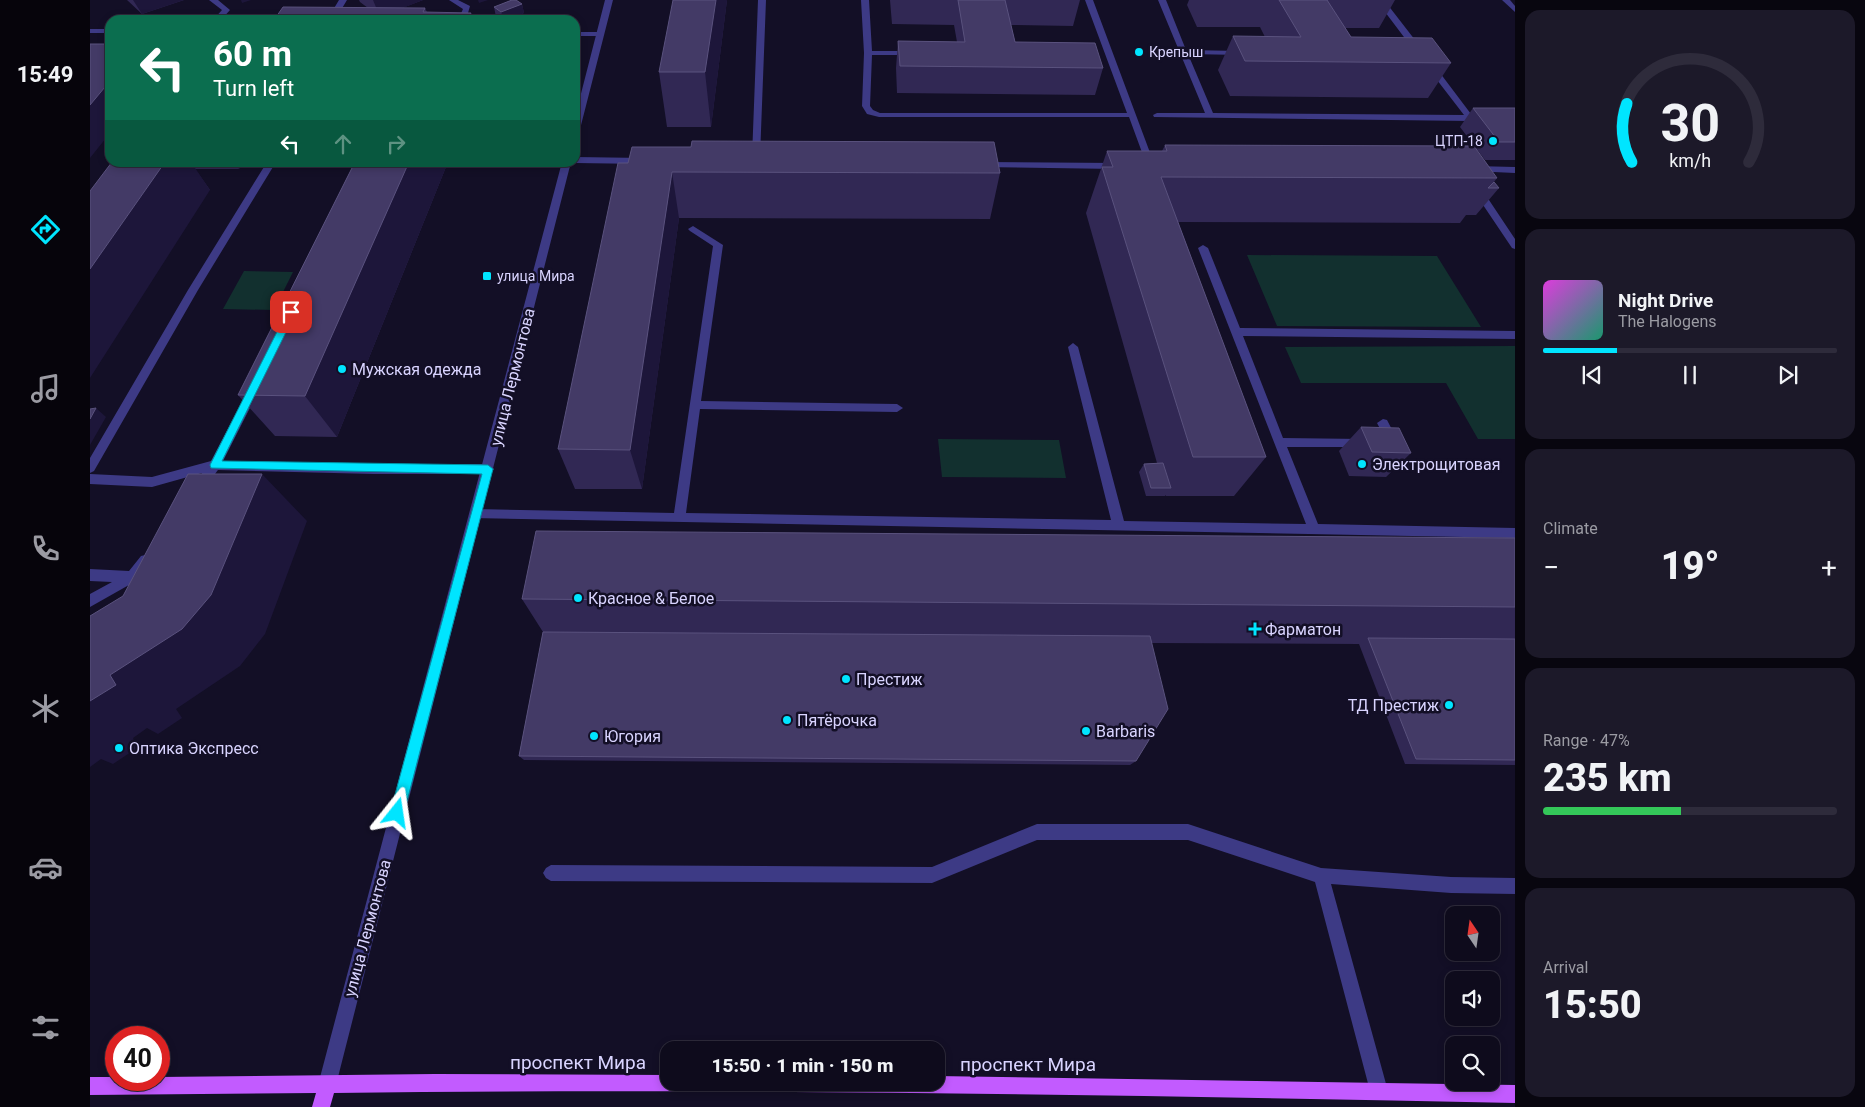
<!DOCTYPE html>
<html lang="en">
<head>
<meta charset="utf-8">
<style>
  :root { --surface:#0e0b1c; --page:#1c1929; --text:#f1f3f6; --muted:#9b9ba3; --line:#2e2b3b; --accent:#00e5ff }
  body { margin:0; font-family:Roboto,sans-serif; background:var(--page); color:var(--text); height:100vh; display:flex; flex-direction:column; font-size:19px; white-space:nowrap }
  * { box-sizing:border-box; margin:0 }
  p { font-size:16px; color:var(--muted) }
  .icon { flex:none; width:28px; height:28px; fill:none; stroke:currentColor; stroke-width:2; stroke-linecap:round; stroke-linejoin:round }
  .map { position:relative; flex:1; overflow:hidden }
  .side { display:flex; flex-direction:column; gap:10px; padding:10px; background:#08060f; width:350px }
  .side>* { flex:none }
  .top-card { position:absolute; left:15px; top:15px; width:475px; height:152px; border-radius:15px; box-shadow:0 2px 8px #0003,0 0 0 1px var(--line); background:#0b6e4f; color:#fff; overflow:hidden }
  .needle { width:32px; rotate:347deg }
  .tools { position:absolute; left:1355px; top:906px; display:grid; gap:10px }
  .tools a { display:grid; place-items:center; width:55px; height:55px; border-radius:10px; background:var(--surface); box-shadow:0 2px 8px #0003,0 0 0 1px var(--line); font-size:25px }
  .speed { position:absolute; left:15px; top:1026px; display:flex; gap:10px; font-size:25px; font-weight:700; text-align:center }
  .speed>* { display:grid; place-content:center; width:65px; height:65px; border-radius:50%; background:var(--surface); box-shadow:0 2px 8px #0003,0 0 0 1px var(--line); line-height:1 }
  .speed .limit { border:8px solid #d22; background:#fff; color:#111 }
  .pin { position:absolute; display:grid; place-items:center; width:42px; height:42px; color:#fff; margin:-21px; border-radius:10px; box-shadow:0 2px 8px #0006 }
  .me { position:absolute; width:55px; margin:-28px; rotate:15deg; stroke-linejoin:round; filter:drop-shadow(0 0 4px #0008) }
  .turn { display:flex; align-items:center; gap:18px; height:105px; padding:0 25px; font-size:22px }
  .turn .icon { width:65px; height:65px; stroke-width:2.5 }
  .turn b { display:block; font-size:35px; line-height:42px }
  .lanes { display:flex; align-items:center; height:48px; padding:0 25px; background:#0003; justify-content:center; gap:25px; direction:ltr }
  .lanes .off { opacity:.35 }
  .big { font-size:38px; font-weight:800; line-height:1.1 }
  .side .widget { flex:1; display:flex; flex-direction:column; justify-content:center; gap:8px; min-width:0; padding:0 18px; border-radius:15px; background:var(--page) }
  .side .dial { align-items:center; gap:0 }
  .dial svg { height:130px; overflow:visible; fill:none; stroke:var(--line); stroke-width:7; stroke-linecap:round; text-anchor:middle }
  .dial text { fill:var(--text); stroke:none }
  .song { display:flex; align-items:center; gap:15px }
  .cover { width:60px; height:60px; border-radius:8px; background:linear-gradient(135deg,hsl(300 70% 55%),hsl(160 70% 35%)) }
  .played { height:5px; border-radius:2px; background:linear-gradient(90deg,var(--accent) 25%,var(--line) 25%) }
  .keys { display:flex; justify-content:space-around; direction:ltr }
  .heat { display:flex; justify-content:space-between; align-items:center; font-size:28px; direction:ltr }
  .charge { height:8px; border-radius:4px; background:linear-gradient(90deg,#34c759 47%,var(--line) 0) }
  .trip { position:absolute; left:570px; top:1041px; width:285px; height:50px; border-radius:15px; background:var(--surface); box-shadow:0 2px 8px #0003,0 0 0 1px var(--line); font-weight:800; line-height:50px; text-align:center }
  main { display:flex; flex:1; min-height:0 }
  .tabs { display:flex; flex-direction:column; width:90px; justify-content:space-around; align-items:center; background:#06040b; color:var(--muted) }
  .tabs .icon { width:35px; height:35px }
  .tabs .selected { color:var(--accent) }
  .tabs b { font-size:22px; color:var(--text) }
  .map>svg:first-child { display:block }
  .green { fill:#12302f }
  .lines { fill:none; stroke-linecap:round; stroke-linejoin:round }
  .service { fill:#3d3a85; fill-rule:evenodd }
  .minor { fill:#3d3a85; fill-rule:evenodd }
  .tertiary { fill:#3d3a85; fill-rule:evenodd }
  .primary { fill:#c25bff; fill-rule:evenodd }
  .wall { fill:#312854 }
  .shaded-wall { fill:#1d163a }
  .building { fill:#433a66; stroke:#5a527e }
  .route { fill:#00e5ff; stroke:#0095a6 }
  .poi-dot { fill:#00e5ff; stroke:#130f26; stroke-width:2 }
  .labels { text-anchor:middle; stroke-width:5; stroke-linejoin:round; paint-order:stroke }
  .far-poi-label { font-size:14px; fill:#d9d4ff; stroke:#130f26; text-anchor:start }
  .poi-label { font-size:16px; fill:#d9d4ff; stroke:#130f26; text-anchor:start }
  .street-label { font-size:16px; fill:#d9d4ff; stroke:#130f26 }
  .near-street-label { font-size:19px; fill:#d9d4ff; stroke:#130f26 }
</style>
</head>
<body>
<main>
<nav class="tabs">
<b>15:49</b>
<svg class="icon selected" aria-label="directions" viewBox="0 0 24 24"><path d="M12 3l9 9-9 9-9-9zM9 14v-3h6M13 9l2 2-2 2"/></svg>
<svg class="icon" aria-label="music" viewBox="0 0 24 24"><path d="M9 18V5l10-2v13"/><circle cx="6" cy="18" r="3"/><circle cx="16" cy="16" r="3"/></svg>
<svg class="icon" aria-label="phone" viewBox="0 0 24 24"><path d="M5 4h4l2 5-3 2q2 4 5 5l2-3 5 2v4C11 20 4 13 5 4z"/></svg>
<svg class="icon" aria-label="climate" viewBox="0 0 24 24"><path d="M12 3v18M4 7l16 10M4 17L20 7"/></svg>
<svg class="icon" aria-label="car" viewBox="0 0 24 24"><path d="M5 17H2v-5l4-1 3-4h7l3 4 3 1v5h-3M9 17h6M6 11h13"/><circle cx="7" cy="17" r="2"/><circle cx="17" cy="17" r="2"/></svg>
<svg class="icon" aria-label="filters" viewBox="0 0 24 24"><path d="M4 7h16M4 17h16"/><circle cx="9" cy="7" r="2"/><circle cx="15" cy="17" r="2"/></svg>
</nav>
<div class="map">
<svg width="1425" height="1107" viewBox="0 0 1425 1107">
  <rect width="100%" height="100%" fill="#130f26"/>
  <path class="green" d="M1157,255l190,1 44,71 -204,-1z
    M154,271l49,1 -19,38 -51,-1z
    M1425,346v93h-37l-32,-56h-145l-16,-36z
    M848,439l121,1 7,38 -124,-1z"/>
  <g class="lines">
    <path class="service" d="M119,0h9l12,10 -9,10h-8l9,-10z
      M249,0h8l-12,20h-8z
      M359,0h9l12,6 -4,14h-8l5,-11z
      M668,0h8l-6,157 -4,3 -4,-3z
      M771,0h8l3,51h41l4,2 -4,2h-41l-2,51 3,4 7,3h247l-42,-113h8l62,166 -4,3 -4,-3 -18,-49h-250l-12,-3 -5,-8 2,-53z
      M1068,0h8l20,50 55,1 4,2 -4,2 -53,-1 25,59 251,2 -37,-48 4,-2h3l40,53 -4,3 -316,-4 -1,-2 4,-2h48z
      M1286,0h8l38,49v4h-6z
      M0,29h20v4h-20z
      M485,32h25l4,2 -4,2h-25z
      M485,157l70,1 4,3 -4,3 -70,-1z
      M177,162h9l-78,128 -104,181 -4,2v-15l98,-168z
      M892,162l135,1 4,3 -4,3 -138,-2 -1,-2z
      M1385,166l40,1v6l-43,-2 -1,-2z
      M1388,187l3,1 34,51v10l-3,-1 -39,-58z
      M603,226l30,19 -22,156 196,3 6,4 -6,4 -197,-3 -14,104 425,7 -43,-173 5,-4 5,4 46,174 182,3 -108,-276 5,-3 5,3 32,80 275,3v8l-272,-3 40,102 80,1 6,4 -6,4h-76l31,77 197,4v10l-1043,-20 -2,-4 2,-4 4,-1 198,4 39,-267 -23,-15 -2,-2z
      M164,386l5,4 -36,71 150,3h115l4,2 2,3 -2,3 -4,2h-115l-155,-4c-6,7 -13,24 -24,20l-2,-3 10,-14 -50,14 -62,-3v-10l62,3 59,-16 39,-74z
      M1293,419l4,1 12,23 -2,3 -4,1 -4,-1 -12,-23z
      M55,555l4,1 2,4 -15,21 -46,26v-13l22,-12 -22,-1v-12l39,2 12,-15z
      M947,824h151l133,44 130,9 64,1v16l-64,-1 -120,-9 57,207 -3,6 -6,3 -6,-3 -3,-6 -55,-209 -127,-42h-151l-105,43 -381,-2 -5,-3 -3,-5 3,-5 5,-3 381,2z"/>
    <path class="minor" d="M1412,0h8l5,6v6z"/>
    <path class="tertiary" d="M515,0h8l-34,133 -4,3v-19z
      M472,162h9l-235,923 -3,6 -6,3 -6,-3 -3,-6z"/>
    <path class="primary" d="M345,1074l234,1v7h267v-6l579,9v18c-394,-8 -788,-15 -1181,-10l-4,14h-18l4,-14 -226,2v-18h26v3h43v-3z"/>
  </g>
  <path class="wall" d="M37,0h57l-42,14z
    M269,0h64l-21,8h23l2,4 47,8 -106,-12 -8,-6z
    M637,0l-16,127h-44l-8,-55z
    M800,0h190l-7,26 -62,-1 4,17 88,26 -8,27 -198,-2 -1,-25 2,-27 59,1 -3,-17 -62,-1z
    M1099,0h206l-16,28h-34l6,9 100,26 -23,35 -198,-2 -12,-26 15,-34 32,1 -5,-10h-63l-10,-22z
    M432,4l2,9 -16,7h-6l-6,-3 -2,-10z
    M1383,108h42v52h-30l-25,-33z
    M1075,145l332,33 -3,4 5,6 -23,27h-10l-6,8 -282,-1 88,235 -32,39h-68v-1l-1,1h-19l-7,-24 5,-8 13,-1 -71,-250 21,-62h55z
    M22,162h132l-5,7h-44l15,21z
    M265,162h93l-111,275 -62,-1 -37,-41z
    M538,163l372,10 -10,46 -311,-1 -37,271h-67l-17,-40z
    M1271,427l50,26 -25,24 -37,-1 -10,-25z
    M1425,538v227l-110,-1 -46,-120 -207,-1 -16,118 -6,4 -606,-5 -5,-4 24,-124 -21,-33z"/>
  <path class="shaded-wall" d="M43,0h51l-42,14z
    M151,0h10l-9,3z
    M283,0h50l-43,17z
    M388,0h10l-9,3z
    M626,0h11l-16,127 -6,-55z
    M432,4l2,9 -16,7h-4l-3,-8z
    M381,13l3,7h-6z
    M20,81v52l-20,25v-53z
    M75,162h26l19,28 -120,188v-109z
    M145,162h9l-5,7z
    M319,162h39l-111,275 -32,-41z
    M582,172l7,46 -37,271 -12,-39z
    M6,408l10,9 -16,28v-26z
    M172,474l45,47 -42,113 -25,32 -64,43 6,9 -24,16 -11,-6 -14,10 4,10 -24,16 -12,-5 -11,8v-72l20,-20z"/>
  <path class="building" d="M422,0h4l6,4 -21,8 -7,-5z
    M583,0h43l-11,72h-46z
    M868,0h47l10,42 80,1 8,25 -203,-2 -2,-25 67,1z
    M1189,0h48l24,37 81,1 19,25 -206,-2 -12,-25 68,1z
    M193,7l142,1 -2,4 48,1 -3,7h-194z
    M0,44h20v37l-20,24z
    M1383,108h42v34h-16z
    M602,141l302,1 6,31 -328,-1 -42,278 -72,-1 60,-286h10l4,-16h59z
    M1075,145l309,1 23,32 -336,-1 105,280h-73l-91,-290h11l-6,-16h60z
    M22,162h53l-75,107v-78z
    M265,162h54l-104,234 -67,-1z
    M1404,182l5,6h-11z
    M6,408l-6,11v-10z
    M1271,427l38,1 12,25 -39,-1z
    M1073,463l8,25h-20l-7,-24z
    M98,474h74l-51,121 -29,34 -72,46 6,10 -26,16v-85l33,-20z
    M446,531l979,7v69l-993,-8z
    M453,632l607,4 18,73 -32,52 -617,-5z
    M1278,638l147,1v121l-99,-1z"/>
  <path class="route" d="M201,309l5,3 -74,149 266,4 5,4 -89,344 -2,5 -5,2 -5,-2 -2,-5 92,-339 -271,-6 -1,-3 77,-153z"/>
  <g class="poi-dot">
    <circle cx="1049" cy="52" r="5"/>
    <circle cx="1403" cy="141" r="5"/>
    <rect x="392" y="271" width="10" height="10" rx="2.5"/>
    <circle cx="252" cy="369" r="5"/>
    <circle cx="1272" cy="464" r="5"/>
    <circle cx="488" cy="598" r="5"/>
    <path d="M1162.5 621.5h5v5h5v5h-5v5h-5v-5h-5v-5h5z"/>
    <circle cx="756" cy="679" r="5"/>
    <circle cx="1359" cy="705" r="5"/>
    <circle cx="697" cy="720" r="5"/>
    <circle cx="996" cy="731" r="5"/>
    <circle cx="504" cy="736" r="5"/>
    <circle cx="29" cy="748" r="5"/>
  </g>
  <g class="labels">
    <g class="far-poi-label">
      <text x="1059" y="57">Крепыш</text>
      <text x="1393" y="146" text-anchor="end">ЦТП-18</text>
      <text x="407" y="281">улица Мира</text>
    </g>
    <g class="poi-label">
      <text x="262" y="375">Мужская одежда</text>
      <text x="1282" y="470">Электрощитовая</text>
      <text x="498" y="604">Красное &amp; Белое</text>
      <text x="1175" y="635">Фарматон</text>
      <text x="766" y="685">Престиж</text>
      <text x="1349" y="711" text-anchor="end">ТД Престиж</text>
      <text x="707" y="726">Пятёрочка</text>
      <text x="1006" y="737">Barbaris</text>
      <text x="514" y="742">Югория</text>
      <text x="39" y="754">Оптика Экспресс</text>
    </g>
    <g class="street-label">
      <text transform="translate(422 377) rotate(-76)" y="6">улица Лермонтова</text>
      <text transform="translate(277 928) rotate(-75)" y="6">улица Лермонтова</text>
    </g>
    <g class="near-street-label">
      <text x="488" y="1069">проспект Мира</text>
      <text x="938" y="1071">проспект Мира</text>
    </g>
  </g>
</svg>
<div class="tools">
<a><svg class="needle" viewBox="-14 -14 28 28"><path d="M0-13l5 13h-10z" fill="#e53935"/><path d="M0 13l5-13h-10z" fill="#9b9ba3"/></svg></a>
<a><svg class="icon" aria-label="sound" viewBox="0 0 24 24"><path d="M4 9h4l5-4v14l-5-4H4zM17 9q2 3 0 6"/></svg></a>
<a><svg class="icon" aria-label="search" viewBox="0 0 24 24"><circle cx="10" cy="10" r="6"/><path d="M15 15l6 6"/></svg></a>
</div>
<div class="speed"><div class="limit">40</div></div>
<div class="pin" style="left:201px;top:312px;background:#d93025"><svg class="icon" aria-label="arrive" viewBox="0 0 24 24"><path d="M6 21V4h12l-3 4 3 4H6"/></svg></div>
<svg class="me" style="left:307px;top:813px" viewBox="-20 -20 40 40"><path d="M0-17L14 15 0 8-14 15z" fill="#00e5ff" stroke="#fff" stroke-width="4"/></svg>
<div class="trip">15:50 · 1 min · 150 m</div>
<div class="top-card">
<div class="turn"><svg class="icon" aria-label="left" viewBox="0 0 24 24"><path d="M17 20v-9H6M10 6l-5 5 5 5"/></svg><div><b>60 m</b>Turn left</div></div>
<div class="lanes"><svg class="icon" aria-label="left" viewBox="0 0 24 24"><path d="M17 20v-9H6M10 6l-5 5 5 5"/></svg><svg class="icon off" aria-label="ahead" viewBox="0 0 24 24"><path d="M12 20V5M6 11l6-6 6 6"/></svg><svg class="icon off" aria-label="right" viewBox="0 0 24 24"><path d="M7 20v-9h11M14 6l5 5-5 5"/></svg></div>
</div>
</div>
<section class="side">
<div class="widget dial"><svg viewBox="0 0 100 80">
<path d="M14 69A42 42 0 1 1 86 69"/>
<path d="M14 69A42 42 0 0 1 11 33" stroke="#00e5ff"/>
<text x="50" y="56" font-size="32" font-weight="700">30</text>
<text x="50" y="72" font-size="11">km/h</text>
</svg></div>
<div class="widget">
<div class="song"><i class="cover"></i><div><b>Night Drive</b><p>The Halogens</p></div></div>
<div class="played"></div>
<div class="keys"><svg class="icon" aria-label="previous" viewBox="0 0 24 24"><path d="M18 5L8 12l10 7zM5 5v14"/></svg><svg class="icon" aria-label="pause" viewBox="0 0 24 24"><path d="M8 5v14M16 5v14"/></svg><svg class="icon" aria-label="next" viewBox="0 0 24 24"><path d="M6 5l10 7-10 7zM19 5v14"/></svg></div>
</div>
<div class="widget"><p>Climate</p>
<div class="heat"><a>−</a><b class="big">19°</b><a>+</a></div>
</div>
<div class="widget"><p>Range · 47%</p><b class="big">235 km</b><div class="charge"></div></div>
<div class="widget"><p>Arrival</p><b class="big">15:50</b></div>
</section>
</main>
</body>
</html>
